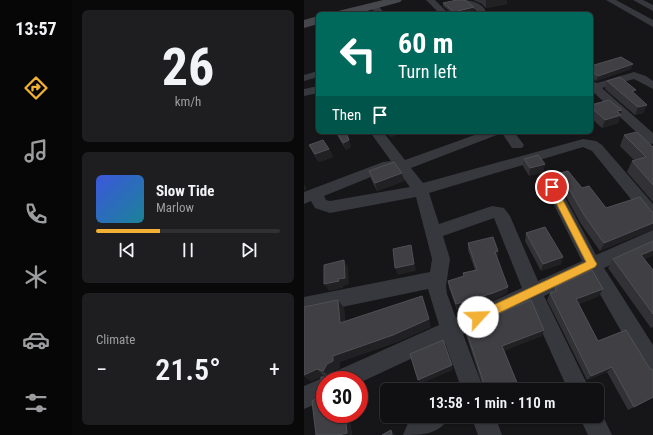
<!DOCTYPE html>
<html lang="en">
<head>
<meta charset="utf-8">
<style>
  :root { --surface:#101012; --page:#1e1e20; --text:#f1f3f6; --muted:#9c9d9f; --line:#303032; --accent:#f2b134 }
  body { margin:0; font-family:"Roboto Condensed",sans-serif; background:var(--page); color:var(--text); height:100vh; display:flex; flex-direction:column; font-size:15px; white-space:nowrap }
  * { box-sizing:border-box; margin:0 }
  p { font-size:13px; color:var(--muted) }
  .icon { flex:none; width:22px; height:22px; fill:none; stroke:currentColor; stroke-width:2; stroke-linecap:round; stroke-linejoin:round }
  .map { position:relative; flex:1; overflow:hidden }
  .drawer { display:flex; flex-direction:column; gap:10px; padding:10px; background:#09090a; width:232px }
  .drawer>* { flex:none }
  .banner { position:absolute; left:12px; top:12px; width:277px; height:122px; border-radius:6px; box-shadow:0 1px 3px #0004,0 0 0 1px var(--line); background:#00695c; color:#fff; overflow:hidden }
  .speed { position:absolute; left:12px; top:371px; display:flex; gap:8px; font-size:20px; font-weight:700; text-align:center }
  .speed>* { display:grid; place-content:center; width:52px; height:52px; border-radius:50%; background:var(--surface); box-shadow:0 1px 3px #0004,0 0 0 1px var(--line); line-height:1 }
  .speed .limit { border:6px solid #d22; background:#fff; color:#111 }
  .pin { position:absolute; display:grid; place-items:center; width:34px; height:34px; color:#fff; margin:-17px; border:2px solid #fff; border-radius:50%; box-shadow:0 1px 4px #0007 }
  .me { position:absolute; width:44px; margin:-22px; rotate:65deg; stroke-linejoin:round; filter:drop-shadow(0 0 3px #0008) }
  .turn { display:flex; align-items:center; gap:14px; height:84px; padding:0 16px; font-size:18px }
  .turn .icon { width:52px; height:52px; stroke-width:2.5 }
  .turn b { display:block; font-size:28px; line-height:34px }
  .then { display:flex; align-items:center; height:38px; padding:0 16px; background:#0003; gap:8px; font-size:15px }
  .big { font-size:30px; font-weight:600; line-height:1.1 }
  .drawer .tile { flex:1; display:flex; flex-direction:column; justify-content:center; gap:6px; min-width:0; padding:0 14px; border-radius:6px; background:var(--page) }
  .drawer .dial { align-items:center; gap:0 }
  .dial b { font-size:52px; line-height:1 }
  .song { display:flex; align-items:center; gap:12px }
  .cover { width:48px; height:48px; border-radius:6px; background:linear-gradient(135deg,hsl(230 70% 55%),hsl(190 70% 35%)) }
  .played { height:4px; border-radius:2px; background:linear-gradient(90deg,var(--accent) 35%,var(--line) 35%) }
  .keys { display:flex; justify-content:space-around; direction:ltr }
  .heat { display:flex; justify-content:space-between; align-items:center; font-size:22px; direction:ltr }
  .trip { position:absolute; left:76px; top:383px; width:224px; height:40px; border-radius:6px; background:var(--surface); box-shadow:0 1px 3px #0004,0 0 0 1px var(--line); font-weight:600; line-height:40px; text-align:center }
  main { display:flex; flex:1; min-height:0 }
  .dock { display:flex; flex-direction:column; width:72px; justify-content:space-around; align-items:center; background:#060607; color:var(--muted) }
  .dock .icon { width:28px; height:28px }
  .dock .selected { color:var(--accent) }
  .dock b { font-size:18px; color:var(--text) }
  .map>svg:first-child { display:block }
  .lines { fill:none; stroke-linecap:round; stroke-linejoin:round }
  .minor { fill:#37383d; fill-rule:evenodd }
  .secondary { fill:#45474d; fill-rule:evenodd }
  .wall { fill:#323236; fill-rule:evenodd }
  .shaded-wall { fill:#212124 }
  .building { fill:#3f3f44; stroke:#4f5156 }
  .route { fill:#f2b134; stroke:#9d7322 }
</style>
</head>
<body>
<main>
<nav class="dock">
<b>13:57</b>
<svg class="icon selected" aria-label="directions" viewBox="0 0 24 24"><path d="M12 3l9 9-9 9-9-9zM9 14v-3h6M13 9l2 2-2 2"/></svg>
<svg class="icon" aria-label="music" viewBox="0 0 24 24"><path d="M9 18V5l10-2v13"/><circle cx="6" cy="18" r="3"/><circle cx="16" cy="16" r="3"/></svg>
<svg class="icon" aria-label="phone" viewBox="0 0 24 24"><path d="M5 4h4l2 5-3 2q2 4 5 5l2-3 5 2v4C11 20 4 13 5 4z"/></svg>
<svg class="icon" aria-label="climate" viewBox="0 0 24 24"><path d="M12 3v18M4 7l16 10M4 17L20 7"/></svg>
<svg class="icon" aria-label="car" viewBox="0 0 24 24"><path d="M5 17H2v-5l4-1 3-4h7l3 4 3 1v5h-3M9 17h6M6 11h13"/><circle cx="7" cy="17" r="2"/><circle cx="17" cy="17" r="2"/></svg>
<svg class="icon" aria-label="filters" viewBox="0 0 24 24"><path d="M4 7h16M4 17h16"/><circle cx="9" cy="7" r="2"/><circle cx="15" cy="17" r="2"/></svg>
</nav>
<section class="drawer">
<div class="tile dial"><b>26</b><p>km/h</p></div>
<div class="tile">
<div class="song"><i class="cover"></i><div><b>Slow Tide</b><p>Marlow</p></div></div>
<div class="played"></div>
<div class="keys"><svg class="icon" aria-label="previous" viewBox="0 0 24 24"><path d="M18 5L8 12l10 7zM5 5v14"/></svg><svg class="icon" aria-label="pause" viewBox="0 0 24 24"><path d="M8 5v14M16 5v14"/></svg><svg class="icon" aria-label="next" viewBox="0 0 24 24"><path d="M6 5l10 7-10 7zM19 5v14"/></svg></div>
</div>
<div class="tile"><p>Climate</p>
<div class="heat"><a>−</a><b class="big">21.5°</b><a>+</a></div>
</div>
</section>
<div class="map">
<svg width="349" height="435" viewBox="0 0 349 435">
  <rect width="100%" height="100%" fill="#161618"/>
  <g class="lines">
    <path class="minor" d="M122,0h9l14,14h-9z
      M159,0c8,0 23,4 23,14h-8v-2z
      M302,0h10l37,20v7z
      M329,0h10l10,5v6z
      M67,4h6l8,10h-9l-6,-8z
      M14,71v6l-14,4v-6z
      M330,72l12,4 7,5v8l-19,-10 -32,9 51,45v11l-5,-1 -57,-53v-9l6,2z
      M14,86v7l-14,3v-7z
      M66,132h13l22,28 78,-28h31l10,13 -2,3h-10l-10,-15 -91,35 12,15 160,-44 13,2 6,4 51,59v17l-6,-2 -55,-68 -9,-4 -154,46 10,31 53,-18 12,2 6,8 28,65 44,-20 -37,-74 2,-4 5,-1 5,1 39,72 57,-25v15l-49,23 49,77v31l-8,-3 -56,-98 -45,21 46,94h-22l-39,-87 -66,31 21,56h-22l-17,-47 -86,40v-3h-34v20l-21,9v-23l21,-9 6,2 3,-7 105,-47 -11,-36 -124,26v-18l126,-25 2,-13 -16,-62 -86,16 -15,-5 -4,-7 -7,3v-12l79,-30 8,-1zM90,166l16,21 -80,14 -4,-1 -2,-4 69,-28zM190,218l28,70 -66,30 -9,-24 -1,-8 4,-27 -7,-23z
      M293,407l2,1 13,27h-24l-9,-19h18z
      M109,416h36c-8,19 -28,19 -46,19l5,-12z
      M167,416h24l7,19h-24z"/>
    <path class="secondary" d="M79,0h19l-2,2 -44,12h-20l2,-3z
      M14,16v8l-14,4v-8z"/>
  </g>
  <path class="wall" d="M169,0h34v4l-21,4 -4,-4z
    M139,3l31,4v4l-14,3h-7l-10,-8z
    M287,66l40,3 -35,12 -5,-4z
    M303,81l27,13 13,11 -4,8 -8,2 -30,-26z
    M287,105l31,5 -4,13 -16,5 -11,-10z
    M31,132h11l5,15 -5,3z
    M83,132h17l-13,5z
    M320,135l29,12v55l-26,-30 5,-11 2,-1 -14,-14z
    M5,145l20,4 4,8 -14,5 -6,-9z
    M220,159l21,5 -2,8 -14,4 -6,-10z
    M65,171l33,2 2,8 -27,10 -6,-12z
    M256,173l22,15 24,20 45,3 -51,40 -19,-27 -23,-42z
    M222,233l35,31 -20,7 -16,-30z
    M164,243l30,8 -1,8 11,28 -1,6 -14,7 -36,10 -8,-22 -1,-7 16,-5 -1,-3 12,-3 -7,-20z
    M309,259l32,1 8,10v57l-2,1 -43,-60z
    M251,287l44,9 -20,8 19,37 55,57 -25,12 -21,-38 -20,8 -40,-80 3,-7 3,-1z
    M34,300l6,8 1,13 86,6 -34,15 -58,20 1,6 -7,3 -3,6 19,37 3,21h-36l5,-39v-19l-10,4 -7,-5v-69zM20,376l5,1h-8z
    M162,330l76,6 -38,14 16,40h-36l-18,-55z"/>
  <path class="shaded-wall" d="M182,0h21v4l-21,4z
    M170,7v4l-14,3h-6v-2z
    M329,64l-2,5 -35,12 2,-5z
    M343,105l-4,8 -8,2 3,-8z
    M318,110l-4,13 -16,5 3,-8 12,-9z
    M86,132h14l-13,5z
    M45,140l2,7 -5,3 -3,-7z
    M25,149l4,8 -14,5 -4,-8z
    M241,164l-2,8 -14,4 1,-8z
    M98,173l2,8 -27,10 -2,-8z
    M0,184l3,5 -3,2z
    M349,223v7l-53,21 4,-8z
    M107,245l5,26 -18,4 -3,-7z
    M349,250v6l-17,7 5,-8z
    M194,251l-1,8h-3l1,-7z
    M259,257l-2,7 -20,7 2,-7z
    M40,260l4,7 1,17 -6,2v2l-14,3 -5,-7 14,-5z
    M204,287l-1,6 -14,7 -36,10 -1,-6z
    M299,289l-4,7 -26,10 3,-7z
    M34,300l6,8 2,22 -6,-7z
    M125,319l2,8 -34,15 -58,20 1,6 -7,3 -3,6 -7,-6 4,-7 6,-8z
    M240,330l-2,6 -40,16v-6z
    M148,365l1,5 -33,14 -2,-4z
    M308,367l-5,5 -20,8 4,-4z
    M13,369l7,7 -13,5 -7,-5v-1z
    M349,397v1l-25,12 6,-3z
    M41,414h4l3,21h-13z
    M87,430l3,3 1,2h-3z"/>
  <path class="building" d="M153,0h8l9,7 -20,5 -11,-9z
    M317,57l12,7 -35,12 -7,-5v-5z
    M316,77l16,13 -4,1 15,14 -9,2 -31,-26z
    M305,100l13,10 -5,1 4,4 -16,5 -13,-12 -1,1v-4z
    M33,132h9l3,8 -6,3z
    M333,132l16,15v38l-21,-24 14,-4 -22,-22z
    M19,140l6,9 -14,5 -6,-9z
    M234,155l7,9 -15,4 -6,-9z
    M90,162l8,11 -27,10 -6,-12z
    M264,171l14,17 7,-2 17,22 34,-11 11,14 2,1v11l-49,20 -20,-28 -24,-42z
    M241,227l18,30 -20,7 -17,-31z
    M189,237l5,14 -3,1 13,35 -15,6 -37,11 -8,-23 16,-5 -1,-3 14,-3 -9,-27z
    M349,241v9l-12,5 12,15v44l-40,-55z
    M107,245l3,19 -19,4 -2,-19z
    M40,260l1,18 -7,1 1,2 -15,3v-19z
    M288,270l11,19 -27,10 22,42 28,-11 24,39 3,1v27l-19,10 -22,-40 -21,9 -41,-83 6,-2 -1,-4z
    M118,296l7,23 -36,16 -60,21v5l-6,3 -4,7 -6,-2 -13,6v-68l34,-7 2,23z
    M227,300l13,30 -42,16 18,44h-34l-20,-60 45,-22z
    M139,340l9,25 -34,15 -8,-26z
    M17,377h15v3h-11v34h20l2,19 -8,2h-23l-4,-34 9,-5z
    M87,430l1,5h-10z"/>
  <path class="route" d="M248,184l4,3 39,74 2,3 -2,3 -113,54 -4,2 -4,-2 -1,-4 1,-3 112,-52 -38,-75z"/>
</svg>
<div class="speed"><div class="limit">30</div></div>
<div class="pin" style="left:248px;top:187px;background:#d93025"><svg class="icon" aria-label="arrive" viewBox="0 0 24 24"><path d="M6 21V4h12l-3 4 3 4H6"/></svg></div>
<svg class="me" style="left:174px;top:317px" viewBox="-20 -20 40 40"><circle r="19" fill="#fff"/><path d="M0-13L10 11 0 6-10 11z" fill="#f2b134"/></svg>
<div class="trip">13:58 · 1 min · 110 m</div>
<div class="banner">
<div class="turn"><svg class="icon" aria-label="left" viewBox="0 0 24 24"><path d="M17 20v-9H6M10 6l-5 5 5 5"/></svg><div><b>60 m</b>Turn left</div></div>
<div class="then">Then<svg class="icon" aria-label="arrive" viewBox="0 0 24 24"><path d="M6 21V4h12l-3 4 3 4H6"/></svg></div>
</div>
</div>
</main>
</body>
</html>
